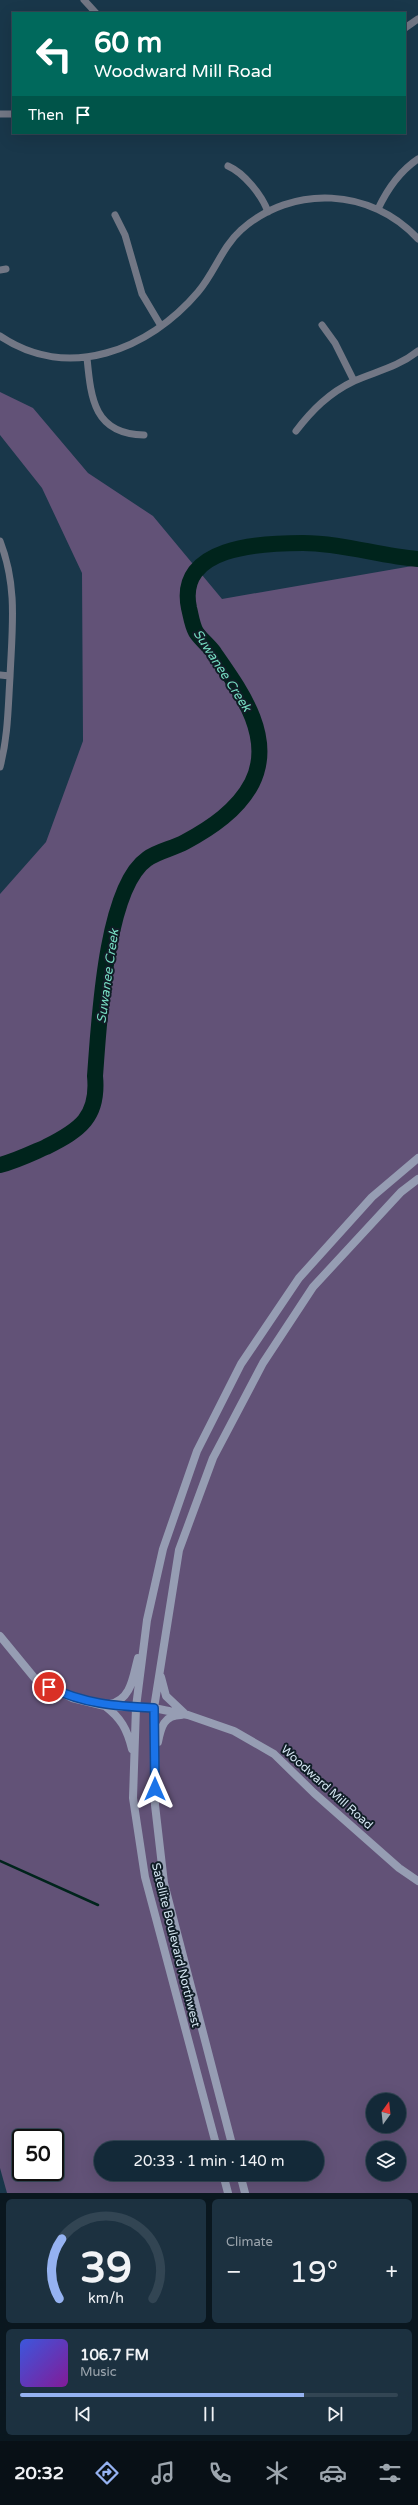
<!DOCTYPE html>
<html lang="en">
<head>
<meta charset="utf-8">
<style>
  :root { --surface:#132938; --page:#1c3140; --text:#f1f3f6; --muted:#9da6ae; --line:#324553; --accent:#95b2f1 }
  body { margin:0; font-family:"Varela Round",sans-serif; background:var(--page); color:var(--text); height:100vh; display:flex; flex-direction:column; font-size:15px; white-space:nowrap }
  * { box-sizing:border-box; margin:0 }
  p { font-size:13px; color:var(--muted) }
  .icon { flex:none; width:22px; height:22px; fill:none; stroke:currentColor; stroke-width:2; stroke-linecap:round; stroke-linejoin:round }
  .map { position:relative; height:2193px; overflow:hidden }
  .sheet { display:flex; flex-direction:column; gap:6px; padding:6px; background:#0a171f; flex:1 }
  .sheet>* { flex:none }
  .top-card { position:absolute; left:12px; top:12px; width:394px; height:122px; border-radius:0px; box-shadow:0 4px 16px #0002,0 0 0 1px var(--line); background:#00695c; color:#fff; overflow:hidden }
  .needle { width:26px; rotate:15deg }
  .controls { position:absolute; left:366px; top:2093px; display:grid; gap:8px }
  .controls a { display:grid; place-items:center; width:40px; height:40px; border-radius:50%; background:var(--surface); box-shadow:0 4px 16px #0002,0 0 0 1px var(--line); font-size:20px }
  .speed { position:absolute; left:12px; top:2129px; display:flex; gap:8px; font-size:20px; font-weight:700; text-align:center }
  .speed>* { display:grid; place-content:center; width:52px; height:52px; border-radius:50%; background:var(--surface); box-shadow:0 4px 16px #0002,0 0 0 1px var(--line); line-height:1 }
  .speed .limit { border:2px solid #111; border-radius:6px; background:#fff; color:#111 }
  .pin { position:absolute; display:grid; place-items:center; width:34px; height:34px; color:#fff; margin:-17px; border:2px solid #fff; border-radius:50%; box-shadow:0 1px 4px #0007 }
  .me { position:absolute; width:44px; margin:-22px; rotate:0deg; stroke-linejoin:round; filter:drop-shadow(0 0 3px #0008) }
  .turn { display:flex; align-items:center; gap:14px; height:84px; padding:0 16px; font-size:18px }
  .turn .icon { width:52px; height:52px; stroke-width:2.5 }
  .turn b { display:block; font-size:28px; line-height:34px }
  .then { display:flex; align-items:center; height:38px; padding:0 16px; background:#0003; gap:8px; font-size:15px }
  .big { font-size:30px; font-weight:600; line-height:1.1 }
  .sheet .widget { flex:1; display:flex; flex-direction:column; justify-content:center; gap:6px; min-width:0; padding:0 14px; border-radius:6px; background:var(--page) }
  .sheet .dial { align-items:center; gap:0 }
  .dial svg { height:104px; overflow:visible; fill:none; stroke:var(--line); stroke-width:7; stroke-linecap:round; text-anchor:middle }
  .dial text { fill:var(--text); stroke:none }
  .song { display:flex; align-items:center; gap:12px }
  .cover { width:48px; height:48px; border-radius:6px; background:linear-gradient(135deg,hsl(230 70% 55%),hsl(290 70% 35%)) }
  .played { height:4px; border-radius:2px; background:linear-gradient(90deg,var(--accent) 75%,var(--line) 75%) }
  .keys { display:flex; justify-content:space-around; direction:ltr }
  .heat { display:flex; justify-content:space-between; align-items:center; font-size:22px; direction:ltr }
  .sheet .tiles { flex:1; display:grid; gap:6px; grid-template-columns:1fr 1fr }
  .widget:last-child { grid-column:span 2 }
  .trip { position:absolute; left:94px; top:2141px; width:230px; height:40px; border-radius:20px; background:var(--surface); box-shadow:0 4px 16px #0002,0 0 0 1px var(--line); font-weight:600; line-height:40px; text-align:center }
  .tab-bar { display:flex; height:64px; justify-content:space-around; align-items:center; background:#081016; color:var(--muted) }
  .tab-bar .icon { width:28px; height:28px }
  .tab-bar .current { color:var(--accent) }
  .tab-bar b { font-size:18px; color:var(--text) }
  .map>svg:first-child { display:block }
  .green { fill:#625277; fill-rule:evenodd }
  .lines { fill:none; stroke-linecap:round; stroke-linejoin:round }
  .stream { stroke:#00241c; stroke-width:2.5 }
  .river { stroke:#00241c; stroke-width:16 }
  .street { stroke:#727785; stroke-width:7 }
  .secondary { stroke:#969db3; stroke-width:8 }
  .route-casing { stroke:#114b97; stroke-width:10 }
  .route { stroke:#1a73e8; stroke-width:7 }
  .labels { text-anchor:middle; stroke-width:4; stroke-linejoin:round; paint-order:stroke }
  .street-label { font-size:12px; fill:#d4e5f1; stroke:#101d26 }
  .water-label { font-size:13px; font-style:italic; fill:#76dcc2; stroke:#101d26 }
</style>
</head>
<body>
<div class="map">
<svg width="418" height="2193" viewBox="0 0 418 2193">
  <rect width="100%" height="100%" fill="#19374a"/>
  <path class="green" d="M0,392l33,16 55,65 65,43 69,83 196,-34v1628h-411l-7,-25v-1274l46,-52 37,-101 -1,-168 -40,-85 -42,-53zM373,2100h26v26h-26zM21,2138h34v34h-34zM101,2148h216v26h-216zM373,2148h26v26h-26z"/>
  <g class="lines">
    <path class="stream" d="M0,1861l98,44"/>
    <path class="river" d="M0,1165c16,-4 30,-11 46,-18 34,-17 53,-30 49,-71 4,-51 10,-188 52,-217 11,-8 25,-10 38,-17 26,-14 53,-32 67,-59 23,-46 -12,-93 -37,-129 -5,-8 -14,-14 -19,-22 -4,-7 -5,-16 -7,-24 -13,-62 72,-65 114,-65 39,0 77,13 115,16"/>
    <path class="street" d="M84,0l12,13
      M405,28l13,-9
      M0,114h13
      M228,166c16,7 34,29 40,46
      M378,209c9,-19 22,-38 40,-50
      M115,215l10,20 17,59 19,32
      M0,270l6,-1
      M322,325l13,18 19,38
      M0,336c68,46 149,14 198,-44 17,-20 24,-45 43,-62 51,-46 131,-42 177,9
      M87,358c4,41 7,76 57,77
      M296,431c16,-21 33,-38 58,-50 23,-10 44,-14 64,-30
      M0,541c18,46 12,88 10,136 -2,31 -2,60 -10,90
      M0,675l10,1"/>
    <path class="secondary" d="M0,1636l37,45 35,17 33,8 49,2 34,7 46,16 40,23 40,39 85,75 19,13
      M161,1677l5,19 18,17
      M110,1704c22,-5 23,-28 28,-46
      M105,1706c16,12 22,23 27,43
      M158,1742c3,-15 6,-27 23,-27
      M217,2148l-72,-271 -12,-79 3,-91 11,-87 16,-71 34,-98 44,-87 58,-86 73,-81 46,-39
      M233,2148l-69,-265 -9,-78 -1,-97 25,-158 34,-92 50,-95 50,-76 88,-95 17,-13
      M223,2174l5,19
      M240,2174l5,19"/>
  </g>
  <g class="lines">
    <g class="route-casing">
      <path id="route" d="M49,1687c36,17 65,19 105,21l1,81"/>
    </g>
    <use href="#route" class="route"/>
  </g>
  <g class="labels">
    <g class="street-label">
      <text transform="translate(327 1787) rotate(42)" y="4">Woodward Mill Road</text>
      <text transform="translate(176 1945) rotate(76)" y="4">Satellite Boulevard Northwest</text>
    </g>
    <g class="water-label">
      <text transform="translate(223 670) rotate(57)" y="5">Suwanee Creek</text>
      <text transform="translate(107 976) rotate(-82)" y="5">Suwanee Creek</text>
    </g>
  </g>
</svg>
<div class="controls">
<a><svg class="needle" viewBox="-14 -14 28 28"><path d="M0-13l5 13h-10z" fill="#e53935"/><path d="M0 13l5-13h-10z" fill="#9da6ae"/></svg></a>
<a><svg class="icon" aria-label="layers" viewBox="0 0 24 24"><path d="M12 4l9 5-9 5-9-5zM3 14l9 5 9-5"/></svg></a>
</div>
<div class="speed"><div class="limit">50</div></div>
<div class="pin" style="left:49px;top:1687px;background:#d93025"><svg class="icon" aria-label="arrive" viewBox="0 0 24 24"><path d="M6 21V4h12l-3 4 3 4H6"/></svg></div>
<svg class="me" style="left:155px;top:1789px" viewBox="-20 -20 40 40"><path d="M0-17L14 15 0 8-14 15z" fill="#1a73e8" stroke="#fff" stroke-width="4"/></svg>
<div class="trip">20:33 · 1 min · 140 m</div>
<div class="top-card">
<div class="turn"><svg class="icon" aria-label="left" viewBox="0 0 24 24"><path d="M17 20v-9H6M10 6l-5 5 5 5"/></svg><div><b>60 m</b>Woodward Mill Road</div></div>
<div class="then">Then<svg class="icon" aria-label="arrive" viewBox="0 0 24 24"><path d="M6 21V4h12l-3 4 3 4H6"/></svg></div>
</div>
</div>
<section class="sheet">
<div class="tiles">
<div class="widget dial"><svg viewBox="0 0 100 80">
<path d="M14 69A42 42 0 1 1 86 69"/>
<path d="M14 69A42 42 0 0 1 16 23" stroke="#95b2f1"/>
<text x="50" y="56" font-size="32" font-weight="700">39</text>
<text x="50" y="72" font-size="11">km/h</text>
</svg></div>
<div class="widget"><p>Climate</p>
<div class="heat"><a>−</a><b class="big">19°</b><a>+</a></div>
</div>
<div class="widget">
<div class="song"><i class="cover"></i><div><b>106.7 FM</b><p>Music</p></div></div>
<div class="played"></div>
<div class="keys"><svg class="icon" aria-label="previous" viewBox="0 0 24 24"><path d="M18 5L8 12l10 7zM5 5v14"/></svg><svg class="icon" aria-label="pause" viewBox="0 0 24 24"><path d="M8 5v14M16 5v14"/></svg><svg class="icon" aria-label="next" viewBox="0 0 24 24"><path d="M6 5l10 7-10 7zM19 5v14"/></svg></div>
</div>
</div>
</section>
<nav class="tab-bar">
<b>20:32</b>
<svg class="icon current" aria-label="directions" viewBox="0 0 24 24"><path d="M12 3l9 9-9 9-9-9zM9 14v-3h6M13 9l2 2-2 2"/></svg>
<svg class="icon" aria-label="music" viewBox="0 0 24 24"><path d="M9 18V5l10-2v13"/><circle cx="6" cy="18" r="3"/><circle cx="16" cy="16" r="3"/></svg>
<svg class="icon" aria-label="phone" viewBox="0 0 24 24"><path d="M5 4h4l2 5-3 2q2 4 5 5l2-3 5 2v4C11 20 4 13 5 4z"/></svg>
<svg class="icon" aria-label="climate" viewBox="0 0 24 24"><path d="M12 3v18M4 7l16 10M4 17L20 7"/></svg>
<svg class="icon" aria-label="car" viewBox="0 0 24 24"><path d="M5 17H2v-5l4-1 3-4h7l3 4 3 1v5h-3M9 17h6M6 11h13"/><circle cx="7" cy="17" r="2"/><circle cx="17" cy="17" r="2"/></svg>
<svg class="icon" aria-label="filters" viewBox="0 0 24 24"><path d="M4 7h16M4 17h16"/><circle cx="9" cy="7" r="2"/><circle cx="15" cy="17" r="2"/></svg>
</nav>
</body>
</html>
